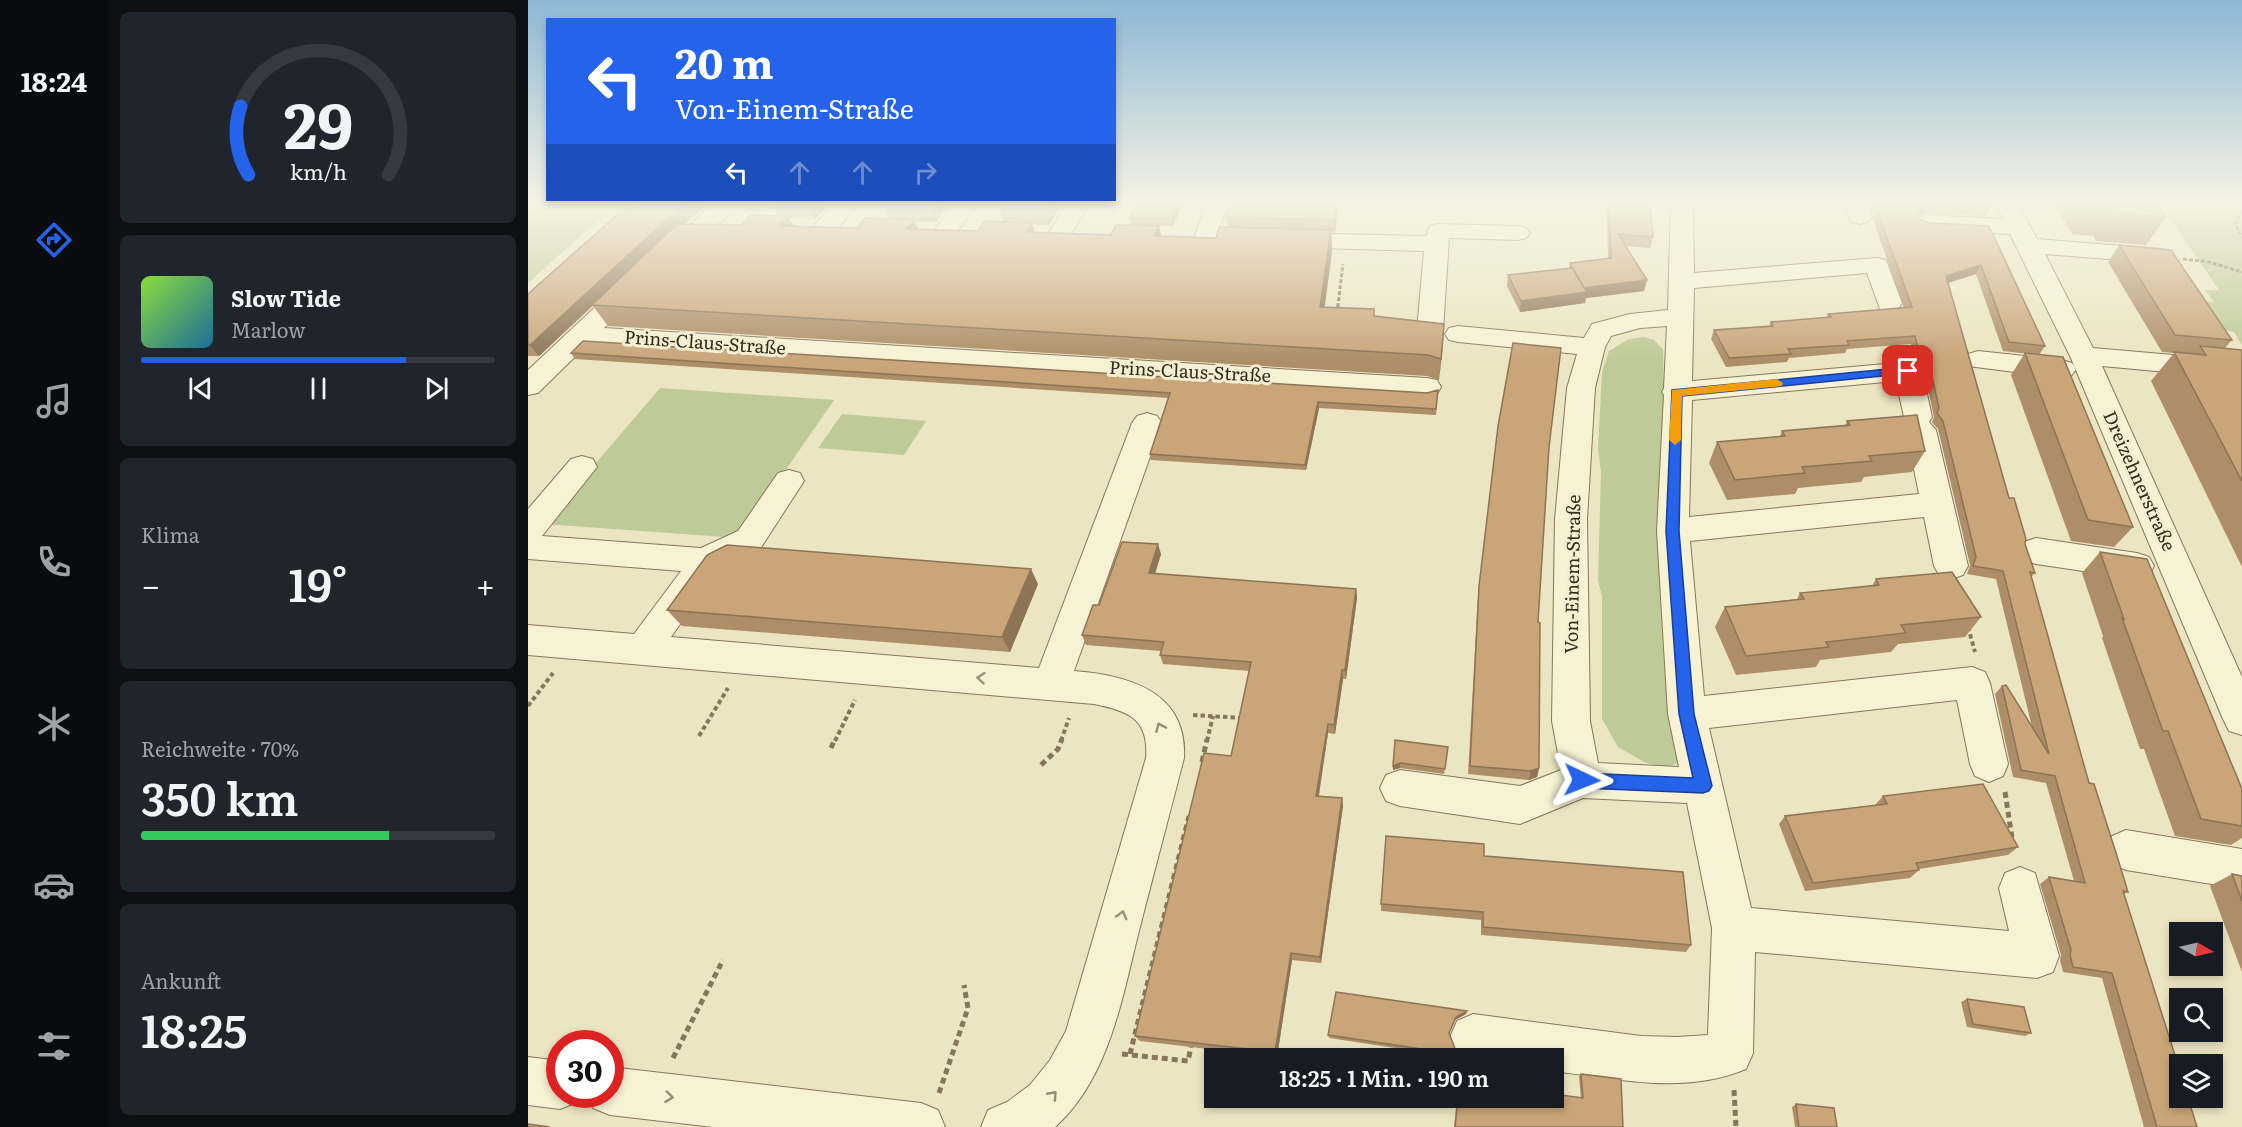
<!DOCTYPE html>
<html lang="de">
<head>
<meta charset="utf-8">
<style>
  :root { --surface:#171b24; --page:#20242c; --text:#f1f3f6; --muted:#9ea1a6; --line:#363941; --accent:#2563eb }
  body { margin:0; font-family:Literata,serif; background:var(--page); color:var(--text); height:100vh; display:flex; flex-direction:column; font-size:22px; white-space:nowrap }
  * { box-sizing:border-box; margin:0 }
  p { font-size:20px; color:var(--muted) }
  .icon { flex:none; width:33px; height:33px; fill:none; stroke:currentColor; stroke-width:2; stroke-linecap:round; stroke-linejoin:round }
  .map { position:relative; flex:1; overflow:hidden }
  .panel { display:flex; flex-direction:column; gap:12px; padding:12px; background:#0d0f14; width:420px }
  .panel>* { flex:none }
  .banner { position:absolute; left:18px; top:18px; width:570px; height:183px; border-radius:0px; box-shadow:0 3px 9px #0003; background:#2563eb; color:#fff; overflow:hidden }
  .needle { width:39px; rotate:98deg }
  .buttons { position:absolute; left:1641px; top:922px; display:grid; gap:12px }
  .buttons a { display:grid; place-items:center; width:54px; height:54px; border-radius:0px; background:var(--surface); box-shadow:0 3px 9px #0003; font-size:30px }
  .speed { position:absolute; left:18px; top:1030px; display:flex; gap:12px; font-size:30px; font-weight:700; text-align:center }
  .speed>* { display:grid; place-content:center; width:78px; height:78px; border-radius:50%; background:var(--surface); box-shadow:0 3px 9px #0003; line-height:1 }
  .speed .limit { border:9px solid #d22; background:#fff; color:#111 }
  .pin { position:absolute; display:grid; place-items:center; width:51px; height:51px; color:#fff; margin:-26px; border-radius:12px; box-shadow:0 3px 9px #0006 }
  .me { position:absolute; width:66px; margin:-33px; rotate:92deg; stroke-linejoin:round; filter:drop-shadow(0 0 4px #0008) }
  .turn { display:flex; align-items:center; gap:21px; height:126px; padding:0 30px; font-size:27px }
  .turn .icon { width:78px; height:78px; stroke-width:2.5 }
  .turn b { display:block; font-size:42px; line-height:51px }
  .lanes { display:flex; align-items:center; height:57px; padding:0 30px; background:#0003; justify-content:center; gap:30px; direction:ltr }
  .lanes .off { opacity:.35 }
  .big { font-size:45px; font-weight:600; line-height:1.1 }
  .panel .widget { flex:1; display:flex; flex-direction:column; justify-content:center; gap:9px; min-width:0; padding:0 21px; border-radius:9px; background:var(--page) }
  .panel .dial { align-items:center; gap:0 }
  .dial svg { height:156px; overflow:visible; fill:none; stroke:var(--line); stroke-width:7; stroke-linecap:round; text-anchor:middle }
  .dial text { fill:var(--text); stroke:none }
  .song { display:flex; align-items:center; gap:18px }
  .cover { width:72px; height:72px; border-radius:9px; background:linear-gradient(135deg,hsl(90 70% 55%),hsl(200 70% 35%)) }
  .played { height:6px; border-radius:3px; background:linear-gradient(90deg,var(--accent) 75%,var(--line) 75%) }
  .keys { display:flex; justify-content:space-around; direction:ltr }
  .heat { display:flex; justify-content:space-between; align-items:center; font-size:33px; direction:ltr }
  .charge { height:9px; border-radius:4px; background:linear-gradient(90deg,#34c759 70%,var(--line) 0) }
  .trip { position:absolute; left:676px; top:1048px; width:360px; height:60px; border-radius:0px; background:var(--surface); box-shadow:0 3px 9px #0003; font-weight:600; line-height:60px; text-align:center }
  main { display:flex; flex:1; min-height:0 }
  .menu { display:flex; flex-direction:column; width:108px; justify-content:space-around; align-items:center; background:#090b0e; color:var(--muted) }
  .menu .icon { width:42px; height:42px }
  .menu .current { color:var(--accent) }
  .menu b { font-size:27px; color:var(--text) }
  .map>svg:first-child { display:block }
  .green { fill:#beca97 }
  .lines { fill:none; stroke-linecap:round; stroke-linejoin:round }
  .minor-casing { stroke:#86775a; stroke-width:2 }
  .path-far2 { stroke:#86775a; stroke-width:3; stroke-dasharray:4 2; stroke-linecap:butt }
  .path-far1 { stroke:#86775a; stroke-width:4; stroke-dasharray:4.5 3; stroke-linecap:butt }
  .path { stroke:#86775a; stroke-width:5; stroke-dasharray:6 4; stroke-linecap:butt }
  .minor { fill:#f8f2d5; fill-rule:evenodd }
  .wall { fill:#ad8e68 }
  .shaded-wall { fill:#8d7455 }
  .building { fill:#c9a579; stroke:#8d7455; stroke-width:1.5 }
  .oneway { stroke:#978f7a }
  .route { fill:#2563eb; stroke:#184099; stroke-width:1.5 }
  .slow { fill:#f59e0b }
  .labels { text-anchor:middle; stroke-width:6; stroke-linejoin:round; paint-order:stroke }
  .street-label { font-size:18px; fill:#362c1e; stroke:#f4eed2 }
</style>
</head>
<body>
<main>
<nav class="menu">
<b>18:24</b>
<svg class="icon current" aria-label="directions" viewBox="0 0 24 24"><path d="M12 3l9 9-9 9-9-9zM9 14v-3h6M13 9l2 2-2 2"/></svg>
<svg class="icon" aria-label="music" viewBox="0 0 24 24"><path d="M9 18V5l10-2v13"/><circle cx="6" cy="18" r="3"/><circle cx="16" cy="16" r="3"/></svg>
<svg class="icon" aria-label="phone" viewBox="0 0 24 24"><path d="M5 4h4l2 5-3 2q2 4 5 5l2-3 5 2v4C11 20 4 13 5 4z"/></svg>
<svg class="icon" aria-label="climate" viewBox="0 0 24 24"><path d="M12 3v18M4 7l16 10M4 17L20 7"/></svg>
<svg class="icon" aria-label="car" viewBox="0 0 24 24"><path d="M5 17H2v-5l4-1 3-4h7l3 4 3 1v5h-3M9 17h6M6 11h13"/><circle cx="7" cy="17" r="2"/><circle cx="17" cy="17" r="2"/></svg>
<svg class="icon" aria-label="filters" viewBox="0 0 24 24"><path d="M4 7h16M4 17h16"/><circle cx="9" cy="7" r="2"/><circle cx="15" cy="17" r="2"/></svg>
</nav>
<section class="panel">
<div class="widget dial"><svg viewBox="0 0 100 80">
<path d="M14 69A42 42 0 1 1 86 69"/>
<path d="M14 69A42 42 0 0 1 10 34" stroke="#2563eb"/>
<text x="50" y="56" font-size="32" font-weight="700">29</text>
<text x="50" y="72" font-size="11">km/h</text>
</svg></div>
<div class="widget">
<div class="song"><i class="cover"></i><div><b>Slow Tide</b><p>Marlow</p></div></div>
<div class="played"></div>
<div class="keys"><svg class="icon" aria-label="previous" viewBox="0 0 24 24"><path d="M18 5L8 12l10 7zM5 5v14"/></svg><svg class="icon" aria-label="pause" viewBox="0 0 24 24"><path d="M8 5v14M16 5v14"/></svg><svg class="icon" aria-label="next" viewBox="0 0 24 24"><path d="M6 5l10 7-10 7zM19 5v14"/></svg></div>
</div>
<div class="widget"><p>Klima</p>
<div class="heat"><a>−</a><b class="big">19°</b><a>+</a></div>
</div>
<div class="widget"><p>Reichweite · 70%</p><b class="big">350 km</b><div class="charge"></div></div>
<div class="widget"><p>Ankunft</p><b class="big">18:25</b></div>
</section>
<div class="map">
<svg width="1714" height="1127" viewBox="0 0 1714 1127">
  <rect width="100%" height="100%" fill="#ece5c2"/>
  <path class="green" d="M0,204h88l-88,79z
    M1632,204h82v141l-8,-13 -36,-8 -16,-25 32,3 -9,-12h14z
    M1116,337l10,3 9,9 2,112 17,300 -15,6 -21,-4 -28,-16 -16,-28v-123l-4,-15 3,-109 -3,-23 4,-77 7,-21 20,-12z
    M132,388l174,12 -95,138 -195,-14z
    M314,414l84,7 -22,34 -86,-7z"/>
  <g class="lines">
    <g class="minor-casing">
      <path id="minor" d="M183,204h24c-9,14 -22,30 -40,26l-4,-5z
        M305,204h23c-10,15 -21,34 -40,29l-4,-5z
        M426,204h23l-23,32 -8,2 -8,-2 -4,-5z
        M539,204h22l-21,35 -8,2 -8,-2 -4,-5z
        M678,204h22l-14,39 -8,2 -8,-2 -4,-5z
        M1143,204h22l1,69 183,-15 9,2 16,43 -4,6 -9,2 -9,-2 -13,-36 -173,15 -2,93 216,-19 10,3 4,6 10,46 -3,5 7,8 32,136 -5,9 -12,4 -12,-4 -5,-9 -10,-49 -234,24 14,155 268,-29 13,5 5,11 18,81 -5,12 -14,6 -14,-6 -5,-12 -13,-64 -248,28 42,180 258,23 -10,-43 6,-15 15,-6 15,6 24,83 -6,16 -16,6 -282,-26 -2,101 -7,16c-62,26 -128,10 -192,2v-12h-84l-13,-6 -7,-16 7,-16 16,-7 168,22 36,1 31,-2 4,-107 -25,-125 -104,-5 -63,26 -120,-18 -14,-5 -6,-13 6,-13 14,-5 120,16 41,-16 -9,-49 3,-202 12,-131 10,-34 -119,-12 -9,-2 -4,-6 4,-6 9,-2 126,12 8,-14 38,-10 38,-4zM1139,326l-3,62 -2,4 2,3 -7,136 11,183 11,53 -81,-4 -8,-42 -3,-202 8,-131 10,-41 6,-11 29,-8zM1368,381l8,36 6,7 -4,6 13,64 -230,23 3,-117z
        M1316,204h22l6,13 -4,5 -8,2 -8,-2z
        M1468,204h22l19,35 122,10 9,2 3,5 -3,5 -9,2 -114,-9 48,94 149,13v18l-140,-13 140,311v58l-13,-4 -6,-12 -153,-363 -60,-122 -83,-5 -8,-2 -4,-5 4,-5 8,-2 76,4z
        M910,224l80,2 8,2 4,5 -4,5 -8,2 -69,-2 -6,92 -4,6 -9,2 -9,-2 -4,-6 7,-79 -139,-4 -8,-2 -4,-5 4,-5 8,-2 141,3 4,-10z
        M105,277l9,3 4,5 -42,43 823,50 10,2 4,7 -4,7 -10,2 -839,-52 -50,49 -10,2v-25l96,-90z
        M1450,351l84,9 10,3 4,6 -4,6 -10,3 -94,-12 -4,-6 4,-6z
        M619,413l10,3 5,7 -88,248c55,4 114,21 110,87 -14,55 -29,110 -43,165 -18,69 -30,154 -86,204h-74l7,-17 19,-8 23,-17 20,-25 16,-29 80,-273c3,-39 -17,-47 -52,-54l-566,-49v-30l106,9 47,-63 -153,-12v-50l43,-50 11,-3 11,3 4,8 -55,69 159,12 37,-17 40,-58 11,-3 11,3 4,8 -44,68 -41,20 -48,68 368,31 93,-245 5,-7z
        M1508,538l101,15 12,4 5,9 -5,9 -12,4 -101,-15 -12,-4 -4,-9 4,-9z
        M1598,830l116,19v40l-116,-19 -14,-6 -6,-14 6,-14z
        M0,1057l32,4v34h20l-3,7 -17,7 -32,-4z
        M82,1067l311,36 17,7 7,17h-232l-103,-12 -17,-7 -5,-13h22z"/>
    </g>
    <path class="path-far2" d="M1714,210l-7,14 7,13
      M1655,259l26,3 33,10
      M809,313l6,-49"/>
    <path class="path-far1" d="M1440,627l7,25
      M0,706l25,-33
      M665,715l49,3
      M171,736l29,-48
      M307,741l20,-41
      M533,741l8,-23
      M679,741l6,-25"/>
    <path class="path" d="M303,748l4,-9
      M674,762l5,-23
      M513,765l17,-16 4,-10
      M1477,792l7,46
      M594,1054l66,7 3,-14
      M602,1054l59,-238
      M145,1058l50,-98
      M1206,1090l2,37
      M411,1093l29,-85 -4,-23"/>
    <use href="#minor" class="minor"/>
  </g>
  <path class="wall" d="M301,204l-14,15 -26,-1 5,8 64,2 30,-9 -3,-8 65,-7 -14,18 -21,-1 3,9 60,1 25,-9 -2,-7 7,-11h54l-13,21 -17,-1 3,9 76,2 20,-10 -2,-7 54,-14 -10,22h-14l2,10 55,2 12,-10 -2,-11 112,-13 -3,28 -4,-1 1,20 -8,56 50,9 69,29 -4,35 -12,-4 -819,-50 -15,-20 -54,50h-11v-62l160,-73 -5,3 59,1 36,-9 -5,-9z
    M1079,204h43l3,33 -3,11 -25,-2 19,45 -58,7 -1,5 -65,9 -13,-26 1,-11 61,-7 1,-5 38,-5z
    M1341,204h120l2,3 -5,9 -59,-3 -9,2 3,5 10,3 58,3 56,120 -6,9 -36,-4 -27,-77 -28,9 61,215 26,75 -4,4 58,206 39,109 -4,2 73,233h-53l-42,-149 -39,-6 -3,-12 1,-5 -21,-71 9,-7 25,4 -28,-98 -33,-6 -18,-83 7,-8 30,41 -36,-148 -29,-5 3,-9 -32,-136 -6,-7 2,-5 -10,-46 -4,-7 -6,-2 -3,-18 -64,5 -2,4 -56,5 -2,4 -61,5 -15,-28 3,-9 55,-4 2,-4 56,-4 1,-4 76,-6 -29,-83 -1,-9z
    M1526,204h103l9,13 -20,28 -50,-4 -3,-5 -21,-2z
    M1591,245l113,95 -7,8 17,2v217l-91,-186 23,-28 -12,-1 -54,-90z
    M43,353l856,40 11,-3 -2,25 -117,-7 -13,62 -155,-10 -1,-6 19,-56 -594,-39z
    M1497,353l108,174 -19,20 -43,-6 -60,-166z
    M1319,421l78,30 -13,21 -48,5 -3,5 -63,6 -3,6 -68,6 -18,-37 8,-21 63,-6 2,-5 63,-5z
    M970,426l51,21 -11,175 1,146 -2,9 -8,3 -61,-6 10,-178z
    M1572,552l142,237v49l-11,7 -56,-9 -31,-87h-4l-38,-111 1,-2 -21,-63z
    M633,554l-6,20 201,15 1,9 -11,81h-3l-8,55 -7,-1 -9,63 23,2 1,8 -22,157 -29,-3 -15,97 -137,-16 -5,-5 96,-280 18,-85 -86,-7 -3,-9 1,-4 -75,-6 -4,-10 17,-30z
    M1348,579l105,38 -16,20 -67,7 -7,8 -71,8 -4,7 -80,8 -21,-48 10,-20 72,-8 3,-6 72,-7z
    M510,584l-28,68 -328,-26 -15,-16z
    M867,740l53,7 -4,27 -44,-6 -7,2z
    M1355,796l135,51 -10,8 -89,14v1l-9,8 -105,13 -26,-67 6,-8 90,-11z
    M956,856l207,89 -5,7 -205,-17v-15l-100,-9v-7z
    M1704,874l10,2v96l-32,-86z
    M1439,999l64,34 -6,3 -58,-9 -6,-25z
    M938,1014l-11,6 -6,14 7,17 6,4 -1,3 -132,-20 -1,-3z
    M1053,1074l42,53h-169l3,-29h124l-2,-21z
    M1268,1104l41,23h-42l-3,-20z"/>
  <path class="shaded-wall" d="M161,204h18l-19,17 -17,10 -132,125 -9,-11 135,-124z
    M286,204h15l-14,15 -5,-11z
    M411,204h11l-14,18 -4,-10z
    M526,204h8l-13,21 -2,-9z
    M649,204h6l-10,22 -2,-8z
    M808,204h2l-3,28 -1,-12z
    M1403,204l-4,9 -10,3v-3l4,-6z
    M260,216l11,21 -20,-11z
    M386,220l9,20 -17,-11z
    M504,223l6,20 -12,-11z
    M631,226l4,20 -9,-10z
    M803,230l1,21 -10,77 -2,-21z
    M1453,265l-5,9 -35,11 5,-9z
    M1119,280l-3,11 -58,7 -1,5 -65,9 1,-11 63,-13z
    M916,324l-1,21 -4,35 2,-21z
    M790,402l1,6 -13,62 -1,-5z
    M630,544l3,10 -9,29 -3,-10z
    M503,569l7,15 -28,68 -8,-15z
    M828,589l1,9 -11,81 -1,-9z
    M814,670l1,9 -8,55 -1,-9z
    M800,724v9l-11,71 -1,-8z
    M872,763v5l-7,2v-4z
    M1011,768l-2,9 -8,3 2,-9z
    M814,798l1,8 -22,157 -1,-6z
    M763,953l1,7 -15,97 -2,-5z
    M939,1011l-1,3 -11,6 -7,16 8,-19z"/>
  <path class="building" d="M112,204h49l-7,7 -17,10 -135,124h-2v-51l90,-80h4l7,-6h6z
    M248,204h38l-4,4 -37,-1z
    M362,204h49l-7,8 -47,-1z
    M480,204h46l-7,12 -46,-1z
    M609,204h40l-6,14h-42z
    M702,204h106l-2,16 -108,-3z
    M1081,204h41l3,33 -35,-3 29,46 -63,8 -14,-25 41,-5z
    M1348,204h113l2,3 -60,-3 -10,3 -4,6 4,7 10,3 58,3 56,120 -36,-4 -28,-77 -35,11 63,222h5l12,41 -1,5 10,29 -5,-1 59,211 5,1 23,72 11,36 -5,-1 57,180v27h8l9,29h-40l-45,-154 -39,-6 -3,-12 1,-5 -22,-73 36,6 -30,-107 -34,-6 -19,-84 4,-1 43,69 -46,-183 -30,-5 3,-9 -33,-136 -6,-8 2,-5 -10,-46 -4,-7 -6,-2 -4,-17 -68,5 2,4 -61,4 3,5 -62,4 -15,-28 59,-4 -2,-4 60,-5 -3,-3 84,-7 -33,-91 -1,-8z
    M1561,204h68l9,13 -52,-4 -3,-6 -21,-1z
    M223,215l37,1 -9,10 79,2 7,-10 49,2 -8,9 72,2 7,-10 47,2 -6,9 85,3 5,-10 43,1 -5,10 62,2 3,-11 112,3 -11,77 54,2v7l70,8 -3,35 -13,-4 -836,-50 85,-81 65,1z
    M1591,245l52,5 61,90 -57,-5z
    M1044,268l15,24 -66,9 -13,-26z
    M55,341l844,52 11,-3 -2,19 -118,-7 -13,63 -155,-11 20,-61 -599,-40z
    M985,343l48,5 -12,99 -11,175 2,1 -1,145 -8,3 -61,-5 9,-180 19,-160z
    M1672,346l42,4v131l-68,-129 32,3z
    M1497,353l38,4 70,170 -45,-7z
    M1389,415l8,36 -56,5 3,5 -70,6 3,6 -70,7 -18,-38 68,-6 -3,-5 68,-6 -3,-4z
    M594,542l36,2 -9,29 207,16 -11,81h-3l-8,55 -6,-1 -12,72 26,2 -22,159 -29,-4 -16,99 -140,-16 69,-283 27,3 20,-94 -91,-7 4,-13 -82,-7 11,-30h6z
    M199,545l304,24 -29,68 -335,-27 40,-55z
    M1572,552l47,7 95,230v37l-41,-7 -33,-88h-5l-41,-113 2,1z
    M1424,572l29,45 -80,8 5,8 -80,9 3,5 -83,9 -21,-49 79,-8 -4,-6 79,-8 -3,-6z
    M867,740l53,7 -3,22 -45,-6 -7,3z
    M1455,784l35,63 -102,16 3,7 -106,13 -28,-67 102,-12 -4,-8z
    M858,836l98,8v12l199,16 8,73 -208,-18v-15l-102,-8z
    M1704,874l10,2v25z
    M808,992l131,19 -11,6 -7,16 7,18 6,4 -134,-20z
    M1439,999l57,8 7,26 -58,-9z
    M1053,1074l40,5 2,48h-168l3,-29h96v-4l29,4z
    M1268,1104l38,4 3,19h-38z
    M0,1124l22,3h-22z"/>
  <defs><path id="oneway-chevron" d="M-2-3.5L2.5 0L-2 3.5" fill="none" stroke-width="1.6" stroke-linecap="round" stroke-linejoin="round" transform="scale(1.5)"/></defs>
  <g class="oneway">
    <use href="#oneway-chevron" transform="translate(453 678) rotate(-175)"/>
    <use href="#oneway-chevron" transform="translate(632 727) rotate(-114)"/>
    <use href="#oneway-chevron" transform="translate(594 915) rotate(-75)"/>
    <use href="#oneway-chevron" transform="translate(525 1095) rotate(-48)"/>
    <use href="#oneway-chevron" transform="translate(141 1097) rotate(7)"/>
  </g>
  <linearGradient id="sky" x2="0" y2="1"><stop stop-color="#8db8d6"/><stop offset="0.56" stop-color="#f6f3e4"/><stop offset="1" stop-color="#f6f3e4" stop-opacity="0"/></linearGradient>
  <rect width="1714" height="362" fill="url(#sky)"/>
  <path class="route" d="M1380,367l5,4 -1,2 -230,23 -3,135 15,183 18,72 -3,5 -6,2 -121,-5 -6,-2 -2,-6 2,-5 6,-2 111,5 -14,-64 -13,-183 6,-141z"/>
  <path class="slow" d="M1249,379l6,4 -1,3 -100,10 -1,44 -6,5 -6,-5 3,-50z"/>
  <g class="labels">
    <g class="street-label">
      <text transform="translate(177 343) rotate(4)" y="6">Prins-Claus-Straße</text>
      <text transform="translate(662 372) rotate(3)" y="6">Prins-Claus-Straße</text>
      <text transform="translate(1611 481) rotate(66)" y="6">Dreizehnerstraße</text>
      <text transform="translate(1045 574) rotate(-89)" y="6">Von-Einem-Straße</text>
    </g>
  </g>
</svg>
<div class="buttons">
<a><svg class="needle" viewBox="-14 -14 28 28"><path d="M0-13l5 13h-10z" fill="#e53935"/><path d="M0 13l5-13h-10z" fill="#9ea1a6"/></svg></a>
<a><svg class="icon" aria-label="search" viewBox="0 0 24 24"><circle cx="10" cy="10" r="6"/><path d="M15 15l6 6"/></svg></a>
<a><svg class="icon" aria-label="layers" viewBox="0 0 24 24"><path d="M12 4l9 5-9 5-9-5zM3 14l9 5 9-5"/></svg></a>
</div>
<div class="speed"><div class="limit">30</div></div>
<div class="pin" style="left:1380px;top:371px;background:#d93025"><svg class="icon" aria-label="arrive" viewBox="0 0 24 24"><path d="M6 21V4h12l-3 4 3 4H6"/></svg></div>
<svg class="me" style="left:1054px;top:780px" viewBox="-20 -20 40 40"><path d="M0-17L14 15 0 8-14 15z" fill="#2563eb" stroke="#fff" stroke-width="4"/></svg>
<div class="trip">18:25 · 1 Min. · 190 m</div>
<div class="banner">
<div class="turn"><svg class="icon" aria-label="left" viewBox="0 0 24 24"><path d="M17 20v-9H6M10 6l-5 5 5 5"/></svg><div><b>20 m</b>Von-Einem-Straße</div></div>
<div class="lanes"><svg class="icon" aria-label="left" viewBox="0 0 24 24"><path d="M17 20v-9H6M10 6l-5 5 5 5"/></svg><svg class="icon off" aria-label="ahead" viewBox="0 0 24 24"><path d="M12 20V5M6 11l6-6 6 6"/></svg><svg class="icon off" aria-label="ahead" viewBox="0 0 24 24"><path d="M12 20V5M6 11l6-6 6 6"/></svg><svg class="icon off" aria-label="right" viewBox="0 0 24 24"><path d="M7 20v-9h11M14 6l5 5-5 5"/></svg></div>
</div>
</div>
</main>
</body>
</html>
